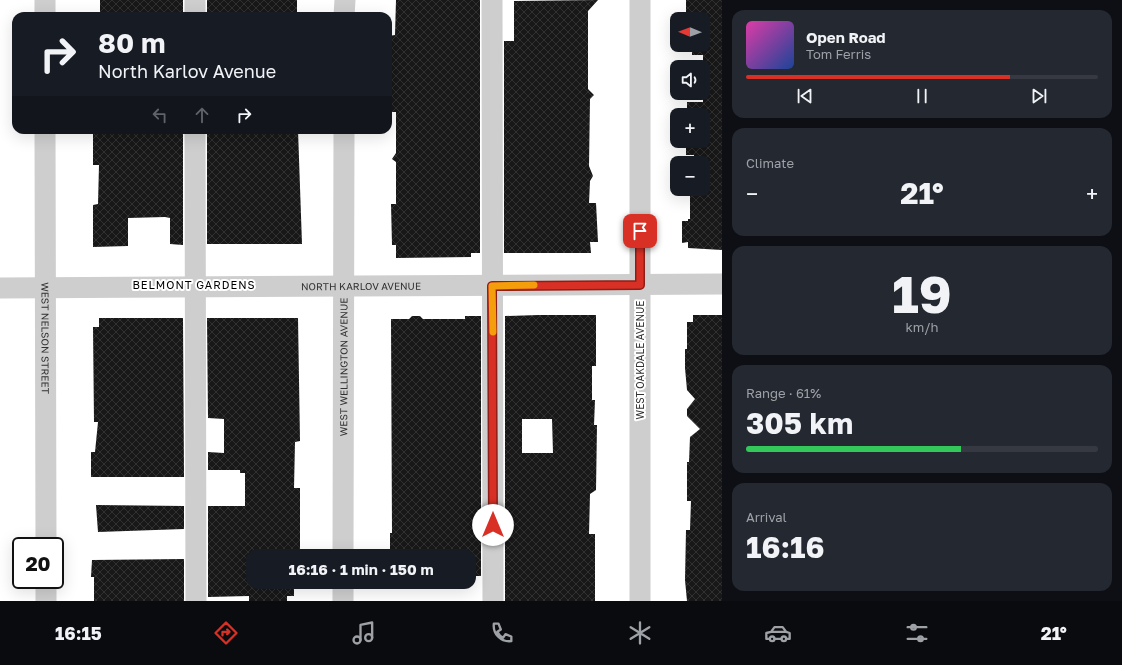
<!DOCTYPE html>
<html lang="en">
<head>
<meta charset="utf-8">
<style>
  :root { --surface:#171b24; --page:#242831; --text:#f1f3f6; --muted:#9ea1a6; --line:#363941; --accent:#d93025 }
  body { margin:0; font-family:"Golos Text",sans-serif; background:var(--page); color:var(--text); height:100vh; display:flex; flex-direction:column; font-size:15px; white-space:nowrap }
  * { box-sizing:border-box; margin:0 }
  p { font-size:13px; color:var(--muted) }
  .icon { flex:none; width:22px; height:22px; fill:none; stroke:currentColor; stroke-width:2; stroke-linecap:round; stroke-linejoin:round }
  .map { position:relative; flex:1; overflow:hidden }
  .side { display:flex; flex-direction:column; gap:10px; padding:10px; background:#0d0f14; width:400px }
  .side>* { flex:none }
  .guide { position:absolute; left:12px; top:12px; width:380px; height:122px; border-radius:12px; box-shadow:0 4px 16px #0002; background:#171b24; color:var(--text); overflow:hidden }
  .needle { width:26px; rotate:271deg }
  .fabs { position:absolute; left:670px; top:12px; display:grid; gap:8px }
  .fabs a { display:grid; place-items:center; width:40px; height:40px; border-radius:8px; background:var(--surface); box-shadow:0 4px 16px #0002; font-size:20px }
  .speed { position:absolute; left:12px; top:537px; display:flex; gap:8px; font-size:20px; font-weight:700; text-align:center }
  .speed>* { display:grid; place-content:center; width:52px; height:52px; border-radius:50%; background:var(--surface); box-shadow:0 4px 16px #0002; line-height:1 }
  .speed .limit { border:2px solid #111; border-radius:6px; background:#fff; color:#111 }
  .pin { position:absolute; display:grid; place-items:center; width:34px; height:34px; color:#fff; margin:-17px; border-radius:8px; box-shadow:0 2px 6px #0006 }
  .me { position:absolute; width:44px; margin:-22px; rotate:0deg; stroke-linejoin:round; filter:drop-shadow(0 0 3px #0008) }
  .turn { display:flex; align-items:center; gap:14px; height:84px; padding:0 20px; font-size:18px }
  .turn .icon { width:52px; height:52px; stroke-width:2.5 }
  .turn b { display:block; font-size:28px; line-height:34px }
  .lanes { display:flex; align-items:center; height:38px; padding:0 20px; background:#0003; justify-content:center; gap:20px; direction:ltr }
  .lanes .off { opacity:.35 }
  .big { font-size:30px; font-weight:700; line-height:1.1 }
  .side .tile { flex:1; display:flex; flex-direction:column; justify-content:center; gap:6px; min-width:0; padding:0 14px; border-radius:12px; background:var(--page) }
  .side .dial { align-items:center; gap:0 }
  .dial b { font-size:52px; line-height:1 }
  .song { display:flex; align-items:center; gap:12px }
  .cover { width:48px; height:48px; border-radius:6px; background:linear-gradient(135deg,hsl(320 70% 55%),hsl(220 70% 35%)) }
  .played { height:4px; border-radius:2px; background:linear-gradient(90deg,var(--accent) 75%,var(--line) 75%) }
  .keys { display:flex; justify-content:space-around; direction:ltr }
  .heat { display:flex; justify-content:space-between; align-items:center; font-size:22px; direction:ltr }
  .charge { height:6px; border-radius:3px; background:linear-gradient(90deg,#34c759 61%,var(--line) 0) }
  .trip { position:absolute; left:246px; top:549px; width:230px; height:40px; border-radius:12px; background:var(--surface); box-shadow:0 4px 16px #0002; font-weight:700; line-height:40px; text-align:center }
  .tabs { display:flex; height:64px; justify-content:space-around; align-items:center; background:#090b0e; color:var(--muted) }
  .tabs .icon { width:28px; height:28px }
  .tabs .active { color:var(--accent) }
  .tabs b { font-size:18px; color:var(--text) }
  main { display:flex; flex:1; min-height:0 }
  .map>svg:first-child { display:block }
  .building { fill:url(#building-cross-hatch); fill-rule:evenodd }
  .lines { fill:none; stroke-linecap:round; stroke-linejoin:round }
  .minor { stroke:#cecece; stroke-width:21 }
  .route-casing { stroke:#8d1f18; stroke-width:10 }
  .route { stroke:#d93025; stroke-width:7 }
  .slow { stroke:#f59e0b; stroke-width:7 }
  .labels { text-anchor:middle; stroke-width:4; stroke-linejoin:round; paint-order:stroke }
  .street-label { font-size:10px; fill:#313131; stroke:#fff }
  .neighbourhood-label { font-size:11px; letter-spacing:1px; fill:#000; stroke:#fff }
</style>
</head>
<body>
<main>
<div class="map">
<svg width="722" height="601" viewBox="0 0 722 601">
  <defs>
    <pattern id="building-cross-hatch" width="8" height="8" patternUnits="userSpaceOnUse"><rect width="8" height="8" fill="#181818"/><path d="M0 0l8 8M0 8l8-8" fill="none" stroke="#313131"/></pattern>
  </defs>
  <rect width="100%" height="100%" fill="#fff"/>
  <path class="building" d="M100,0h83v16h-83z
    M207,0h90v16h-90z
    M396,0h84v253h-9v4l-75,1v-13h-4l-1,-41h5v-42l-4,-3 4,-6v-41h-8v-25h2l-1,-51 6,-1z
    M598,0l-10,11v78l6,6 -4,4 -1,67 4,10 -3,5 -1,22h7l2,39h-8l1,11h-87v-212h10v-40z
    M686,0h36v250l-34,-2v-6l-6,1v-22h6v-2h2v-24h13v-33h-9v-7h-8v-14h17v-26h-16v-13h16v-47h-11v-5h-5v-5h16v-26h-17z
    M93,130h90v115l-13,-1v-26l-5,-1 -37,1v28l-35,1v-42l5,-1 1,-39h-6z
    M207,130h91l4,114h-95z
    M539,315h57v51h-4v34h3l-1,25h3l-1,65 -6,4 -1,40h6v67h-90v-285zM522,419h30l1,34h-31z
    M693,315h29v286h-35l-2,-21 1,-50h4l1,-29h-4v-39h2l1,-25 10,-8 -13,-13v-7l8,-10 -8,-9 -2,-22v-19h2v-27h6z
    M412,316h8l3,3h42v-3h16v260h-12v-21h-6v-4h-33v4h-40v-22h2l-1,-214h18z
    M99,318h84l1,159h-93v-25h4l3,-30h-4l-1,-95h6z
    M207,318h91l2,123 -5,1 -1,46h6v68h-47v26h41v14h-7v5h-38v-5l-41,1v-91h37v-33h-5v-3h-32v-18l16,1v-34l-16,-1z
    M96,505l88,1v23l-86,3z
    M184,559v42h-90v-24h-3l1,-17z"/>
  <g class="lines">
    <g class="minor">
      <path d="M45,0v16"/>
      <path d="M492,0l1,601"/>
      <path d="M640,0v601"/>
      <path d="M195,16v-16"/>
      <path d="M344,16l1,-16"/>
      <path id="s1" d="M45,130l1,416"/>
      <path d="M195,130l1,471"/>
      <path id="s2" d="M0,288l722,-4"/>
      <path id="s3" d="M343,556l1,-426"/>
      <path d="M46,580v21"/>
      <path d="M343,601v-19"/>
    </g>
  </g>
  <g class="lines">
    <g class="route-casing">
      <path id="route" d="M493,525l-1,-239 148,-1v-54"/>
    </g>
    <use href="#route" class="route"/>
    <path class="slow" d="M493,332l-1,-46 42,-1"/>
  </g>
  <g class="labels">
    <g class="street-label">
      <text dy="4" stroke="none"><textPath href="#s2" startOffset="361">NORTH KARLOV AVENUE</textPath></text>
      <text dy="4" stroke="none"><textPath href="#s1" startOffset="208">WEST NELSON STREET</textPath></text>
      <text transform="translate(640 360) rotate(-90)" y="4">WEST OAKDALE AVENUE</text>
      <text dy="4" stroke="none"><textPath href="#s3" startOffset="189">WEST WELLINGTON AVENUE</textPath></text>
    </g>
    <g class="neighbourhood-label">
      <text x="194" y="289">BELMONT GARDENS</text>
    </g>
  </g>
</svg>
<div class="fabs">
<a><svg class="needle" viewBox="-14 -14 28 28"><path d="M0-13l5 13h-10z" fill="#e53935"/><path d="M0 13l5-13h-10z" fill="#9ea1a6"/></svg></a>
<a><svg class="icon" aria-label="sound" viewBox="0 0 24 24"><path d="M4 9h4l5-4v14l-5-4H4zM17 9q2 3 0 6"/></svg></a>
<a>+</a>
<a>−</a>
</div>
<div class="speed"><div class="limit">20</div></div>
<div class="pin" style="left:640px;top:231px;background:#d93025"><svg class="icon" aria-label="arrive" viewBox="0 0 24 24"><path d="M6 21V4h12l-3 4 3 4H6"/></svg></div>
<svg class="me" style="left:493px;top:525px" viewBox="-20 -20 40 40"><circle r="19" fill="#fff"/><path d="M0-13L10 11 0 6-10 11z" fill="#d93025"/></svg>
<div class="trip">16:16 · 1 min · 150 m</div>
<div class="guide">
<div class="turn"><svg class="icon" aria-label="right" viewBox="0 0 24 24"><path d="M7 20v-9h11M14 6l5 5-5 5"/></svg><div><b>80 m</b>North Karlov Avenue</div></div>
<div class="lanes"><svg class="icon off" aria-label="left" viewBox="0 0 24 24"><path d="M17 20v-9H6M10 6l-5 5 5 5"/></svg><svg class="icon off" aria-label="ahead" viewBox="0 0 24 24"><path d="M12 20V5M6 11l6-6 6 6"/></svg><svg class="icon" aria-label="right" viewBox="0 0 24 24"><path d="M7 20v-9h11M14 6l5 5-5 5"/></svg></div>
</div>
</div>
<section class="side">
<div class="tile">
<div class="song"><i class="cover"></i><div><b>Open Road</b><p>Tom Ferris</p></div></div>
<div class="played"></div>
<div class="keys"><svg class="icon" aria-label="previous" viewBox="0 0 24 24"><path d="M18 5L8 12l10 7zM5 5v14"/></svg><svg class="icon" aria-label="pause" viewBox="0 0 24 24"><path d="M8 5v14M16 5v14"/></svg><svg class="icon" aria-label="next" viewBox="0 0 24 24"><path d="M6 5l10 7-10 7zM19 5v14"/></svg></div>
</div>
<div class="tile"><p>Climate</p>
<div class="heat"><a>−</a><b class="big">21°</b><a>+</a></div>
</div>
<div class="tile dial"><b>19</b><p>km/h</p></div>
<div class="tile"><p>Range · 61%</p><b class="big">305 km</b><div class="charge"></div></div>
<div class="tile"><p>Arrival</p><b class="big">16:16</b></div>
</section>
</main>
<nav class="tabs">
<b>16:15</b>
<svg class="icon active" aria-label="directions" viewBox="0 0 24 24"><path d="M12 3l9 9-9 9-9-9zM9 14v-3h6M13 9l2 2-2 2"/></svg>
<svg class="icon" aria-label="music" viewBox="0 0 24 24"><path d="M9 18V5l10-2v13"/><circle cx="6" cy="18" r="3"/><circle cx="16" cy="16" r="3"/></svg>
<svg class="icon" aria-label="phone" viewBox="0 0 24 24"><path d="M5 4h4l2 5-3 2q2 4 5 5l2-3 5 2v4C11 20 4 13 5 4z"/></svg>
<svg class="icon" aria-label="climate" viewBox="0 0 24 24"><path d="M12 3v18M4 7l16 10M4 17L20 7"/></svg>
<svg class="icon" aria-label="car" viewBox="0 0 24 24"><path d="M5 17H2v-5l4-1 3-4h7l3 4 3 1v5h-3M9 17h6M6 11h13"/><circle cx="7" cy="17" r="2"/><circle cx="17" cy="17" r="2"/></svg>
<svg class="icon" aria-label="filters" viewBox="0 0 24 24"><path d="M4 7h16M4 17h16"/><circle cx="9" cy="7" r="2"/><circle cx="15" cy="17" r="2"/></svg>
<b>21°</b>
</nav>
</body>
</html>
